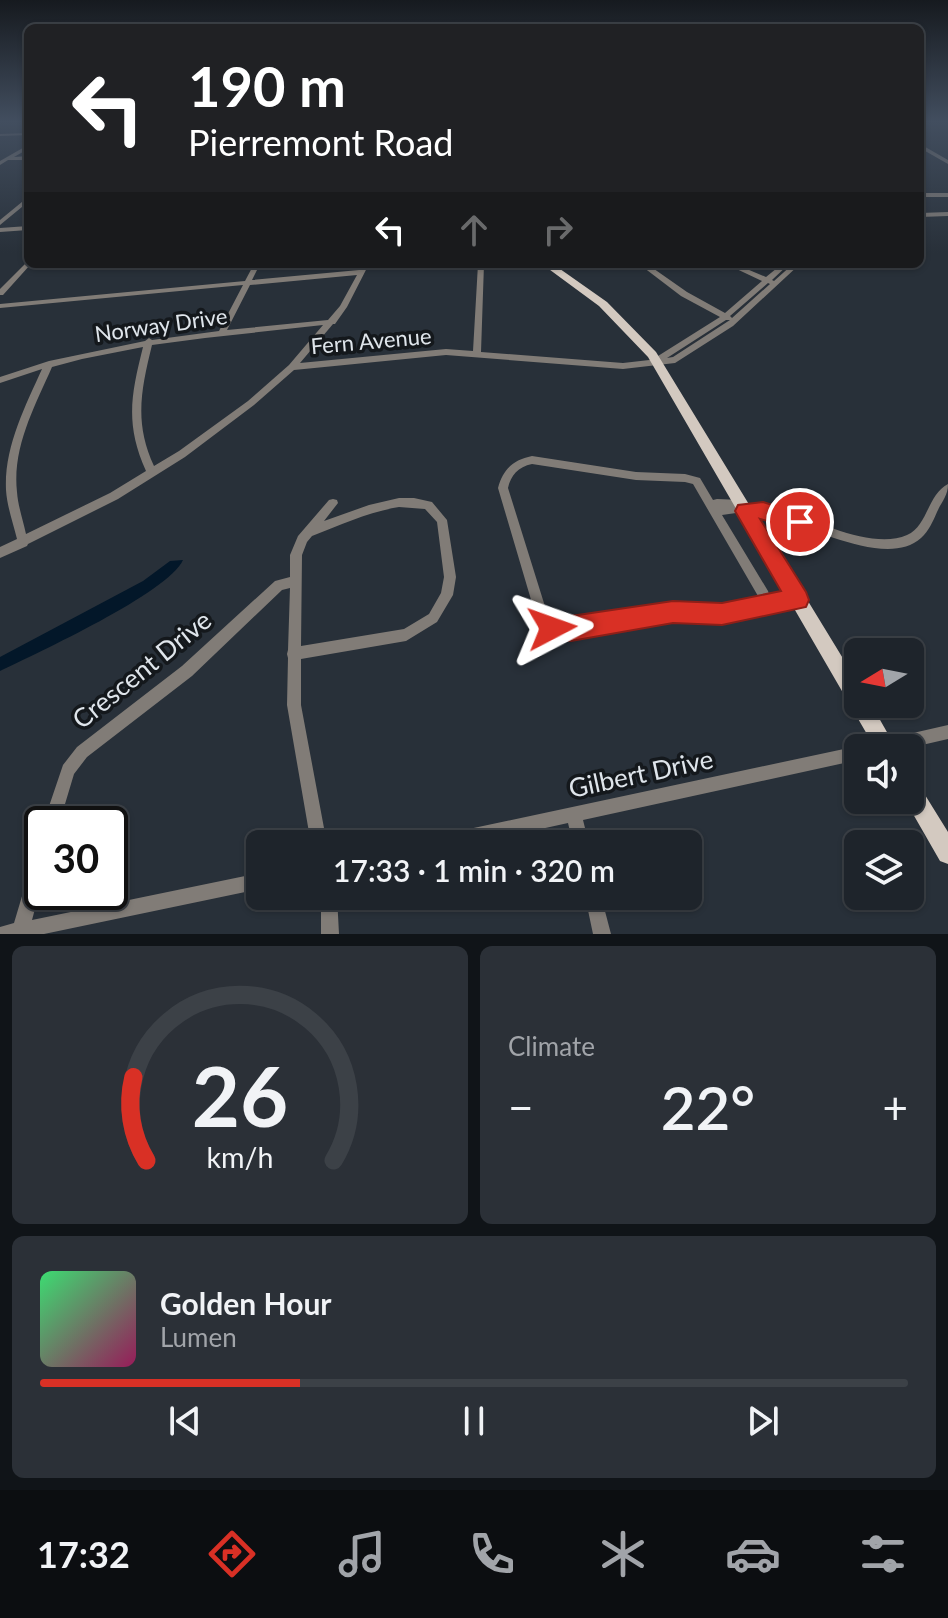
<!DOCTYPE html>
<html lang="en">
<head>
<meta charset="utf-8">
<style>
  :root { --surface:#1e242b; --page:#2b3037; --text:#f1f3f6; --muted:#a1a4a9; --line:#3c4147; --accent:#d93025 }
  body { margin:0; font-family:Lato,sans-serif; background:var(--page); color:var(--text); height:100vh; display:flex; flex-direction:column; font-size:30px; white-space:nowrap }
  * { box-sizing:border-box; margin:0 }
  p { font-size:26px; color:var(--muted) }
  .icon { flex:none; width:44px; height:44px; fill:none; stroke:currentColor; stroke-width:2; stroke-linecap:round; stroke-linejoin:round }
  .map { position:relative; height:934px; overflow:hidden }
  .sheet { display:flex; flex-direction:column; gap:12px; padding:12px; background:#101418; flex:1 }
  .sheet>* { flex:none }
  .hud { position:absolute; left:24px; top:24px; width:900px; height:244px; border-radius:12px; box-shadow:0 2px 6px #0004,0 0 0 2px var(--line); background:#202124; color:#fff; overflow:hidden }
  .needle { width:52px; rotate:260deg }
  .buttons { position:absolute; left:844px; top:638px; display:grid; gap:16px }
  .buttons a { display:grid; place-items:center; width:80px; height:80px; border-radius:12px; background:var(--surface); box-shadow:0 2px 6px #0004,0 0 0 2px var(--line); font-size:40px }
  .speed { position:absolute; left:24px; top:806px; display:flex; gap:16px; font-size:40px; font-weight:700; text-align:center }
  .speed>* { display:grid; place-content:center; width:104px; height:104px; border-radius:50%; background:var(--surface); box-shadow:0 2px 6px #0004,0 0 0 2px var(--line); line-height:1 }
  .speed .limit { border:4px solid #111; border-radius:12px; background:#fff; color:#111 }
  .pin { position:absolute; display:grid; place-items:center; width:68px; height:68px; color:#fff; margin:-34px; border:4px solid #fff; border-radius:50%; box-shadow:0 2px 8px #0007 }
  .me { position:absolute; width:88px; margin:-44px; rotate:86deg; stroke-linejoin:round; filter:drop-shadow(0 0 6px #0008) }
  .turn { display:flex; align-items:center; gap:28px; height:168px; padding:0 32px; font-size:36px }
  .turn .icon { width:104px; height:104px; stroke-width:2.5 }
  .turn b { display:block; font-size:56px; line-height:68px }
  .lanes { display:flex; align-items:center; height:76px; padding:0 32px; background:#0003; justify-content:center; gap:40px; direction:ltr }
  .lanes .off { opacity:.35 }
  .big { font-size:60px; font-weight:600; line-height:1.1 }
  .sheet .tile { flex:1; display:flex; flex-direction:column; justify-content:center; gap:12px; min-width:0; padding:0 28px; border-radius:12px; background:var(--page) }
  .sheet .dial { align-items:center; gap:0 }
  .dial svg { height:208px; overflow:visible; fill:none; stroke:var(--line); stroke-width:7; stroke-linecap:round; text-anchor:middle }
  .dial text { fill:var(--text); stroke:none }
  .song { display:flex; align-items:center; gap:24px }
  .cover { width:96px; height:96px; border-radius:12px; background:linear-gradient(135deg,hsl(140 70% 55%),hsl(330 70% 35%)) }
  .played { height:8px; border-radius:4px; background:linear-gradient(90deg,var(--accent) 30%,var(--line) 30%) }
  .keys { display:flex; justify-content:space-around; direction:ltr }
  .heat { display:flex; justify-content:space-between; align-items:center; font-size:44px; direction:ltr }
  .sheet .tiles { flex:1; display:grid; gap:12px; grid-template-columns:1fr 1fr }
  .tile:last-child { grid-column:span 2 }
  .trip { position:absolute; left:246px; top:830px; width:456px; height:80px; border-radius:12px; background:var(--surface); box-shadow:0 2px 6px #0004,0 0 0 2px var(--line); font-weight:600; line-height:80px; text-align:center }
  .tabs { display:flex; height:128px; justify-content:space-around; align-items:center; background:#0c0e11; color:var(--muted) }
  .tabs .icon { width:56px; height:56px }
  .tabs .on { color:var(--accent) }
  .tabs b { font-size:36px; color:var(--text) }
  .map>svg:first-child { display:block }
  .water { fill:#031729 }
  .lines { fill:none; stroke-linecap:round; stroke-linejoin:round }
  .minor { fill:#817c77; fill-rule:evenodd }
  .major { fill:#d3c9c0; fill-rule:evenodd }
  .route { fill:#d93025; stroke:#8d1f18; stroke-width:2 }
  .labels { text-anchor:middle; stroke-width:7; stroke-linejoin:round; paint-order:stroke }
  .street-label { font-size:22px; fill:#dfe5eb; stroke:#14181c }
  .near-street-label { font-size:26px; fill:#dfe5eb; stroke:#14181c }
</style>
</head>
<body>
<div class="map">
<svg width="948" height="934" viewBox="0 0 948 934">
  <rect width="100%" height="100%" fill="#283039"/>
  <path class="water" d="M183,560c-15,33 -146,93 -183,111v-14l143,-76 27,-20z"/>
  <g class="lines">
    <path class="minor" d="M28,133v2l-28,1v-2z
      M920,144l28,16v4l-28,-16z
      M28,145v4l-14,8 14,-1v4h-20l-8,5v-4z
      M920,193h28v4h-28z
      M28,197v5l-28,23v-5z
      M948,212v4l-28,1v-4z
      M28,226v4l-28,2v-4z
      M28,262v2h3l-1,1 -27,30h-3v-6l26,-26z
      M254,264h6l-8,16 107,-10 4,-6h6l-22,43 -12,17h-2l-33,39 146,-14 27,2 5,-87h6l-3,88 142,11 35,-4v-3l62,-39 -39,-21 -42,-32h8l40,28 38,21 37,-32 -36,-17h9l31,13 16,-13h7l-17,16 2,1 19,-17h7l-67,62 -58,37 -52,6 -177,-14 -152,15 -40,35 -69,52 -67,42 -90,45 -1,2 -27,12v-11l17,-8c-4,-16 -10,-33 -11,-49 -2,-43 19,-83 36,-121l-42,14v-6l49,-16 96,-20 4,-3 3,2 67,-9 24,-46 -243,23v-4l245,-23zM357,275l-17,31 -12,14 -101,10 23,-45zM768,283l2,1 -38,34 -2,-2zM726,320h4l-57,37 -6,1zM323,325l-34,40 -41,36 -69,50 -25,15c-20,-43 -13,-76 -2,-121l53,-7zM143,347c-12,48 -18,77 3,124l-36,22 -84,41c-3,-14 -8,-28 -9,-42 -5,-45 18,-86 35,-125l30,-8z
      M532,456l104,16 49,2 15,4 13,22 4,-1 24,1 4,1 1,3 -1,3c15,0 28,1 43,6 32,9 86,37 119,22 21,-9 20,-40 41,-51 0,12 -6,17 -11,28 -4,9 -8,19 -16,26 -32,29 -102,-8 -137,-17 -14,-4 -29,-4 -43,-7l-1,-3 1,-3h-3l-2,5 -14,2 46,76 2,6 28,-3 4,2 2,4 -2,4 -34,4 -5,4 -48,8 -51,-1 -93,16 -19,-1 -4,-2 -9,-8 -2,-4 -39,-132c5,-19 15,-28 34,-32zM532,464l104,16 49,2 8,2 65,112 -1,5 -42,7 -51,-1 -93,16 -16,-1 -7,-6 -40,-128c3,-13 10,-21 24,-24z
      M399,498h15l18,4 15,18 9,57 -3,18 -16,27 -31,19 -105,18v46l26,139h-16l-24,-139 1,-47 -1,-4 1,-4 2,-62 -8,2 -90,86 -105,81 -13,17 -15,50h-16l20,-59 14,-18 105,-81 93,-85 15,-4v-22l8,-19 31,-36 4,-1 4,1 1,3 -14,18 45,-16zM399,507l26,2 12,13 7,55 -3,16 -12,21 -25,15 -103,17 1,-91 5,-13 5,-6c29,-11 56,-24 87,-29z
      M948,725v14l-39,9h-38l2,-5 5,-2z
      M858,746l5,2h-5v12l-275,60 6,24h-16l-5,-21 -96,21h-44l2,-6 6,-2z
      M42,848v35l-10,37 228,-47v16l-216,45h-44v-7l14,-4 20,-67 2,-6z
      M321,896h16l2,38h-18z
      M585,896h16l10,38h-18z"/>
    <path class="major" d="M542,264h11l54,38 49,50 202,331v21h13l25,44h-21l-227,-391 -49,-51z
      M910,779l7,3 31,50v32l-8,-3 -35,-61h5z"/>
  </g>
  <linearGradient id="sky" x2="0" y2="1"><stop stop-color="#161a1f"/><stop offset="0.48" stop-color="#424e5f"/><stop offset="1" stop-color="#424e5f" stop-opacity="0"/></linearGradient>
  <rect width="948" height="253" fill="url(#sky)"/>
  <path class="route" d="M763,502l44,14 3,6 -3,6 -7,2 -40,-11 46,73 3,8 -3,7 -84,18 -49,-2 -102,18 -27,-5 -3,-8 3,-8 129,-19 49,2 59,-12 -46,-80 3,-6z"/>
  <g class="labels">
    <g class="street-label">
      <text transform="translate(161 325) rotate(-8)" y="8">Norway Drive</text>
      <text transform="translate(371 341) rotate(-5)" y="8">Fern Avenue</text>
    </g>
    <g class="near-street-label">
      <text transform="translate(142 670) rotate(-39)" y="9">Crescent Drive</text>
      <text transform="translate(641 774) rotate(-12)" y="9">Gilbert Drive</text>
    </g>
  </g>
</svg>
<div class="buttons">
<a><svg class="needle" viewBox="-14 -14 28 28"><path d="M0-13l5 13h-10z" fill="#e53935"/><path d="M0 13l5-13h-10z" fill="#a1a4a9"/></svg></a>
<a><svg class="icon" aria-label="sound" viewBox="0 0 24 24"><path d="M4 9h4l5-4v14l-5-4H4zM17 9q2 3 0 6"/></svg></a>
<a><svg class="icon" aria-label="layers" viewBox="0 0 24 24"><path d="M12 4l9 5-9 5-9-5zM3 14l9 5 9-5"/></svg></a>
</div>
<div class="speed"><div class="limit">30</div></div>
<div class="pin" style="left:800px;top:522px;background:#d93025"><svg class="icon" aria-label="arrive" viewBox="0 0 24 24"><path d="M6 21V4h12l-3 4 3 4H6"/></svg></div>
<svg class="me" style="left:552px;top:628px" viewBox="-20 -20 40 40"><path d="M0-17L14 15 0 8-14 15z" fill="#d93025" stroke="#fff" stroke-width="4"/></svg>
<div class="trip">17:33 · 1 min · 320 m</div>
<div class="hud">
<div class="turn"><svg class="icon" aria-label="left" viewBox="0 0 24 24"><path d="M17 20v-9H6M10 6l-5 5 5 5"/></svg><div><b>190 m</b>Pierremont Road</div></div>
<div class="lanes"><svg class="icon" aria-label="left" viewBox="0 0 24 24"><path d="M17 20v-9H6M10 6l-5 5 5 5"/></svg><svg class="icon off" aria-label="ahead" viewBox="0 0 24 24"><path d="M12 20V5M6 11l6-6 6 6"/></svg><svg class="icon off" aria-label="right" viewBox="0 0 24 24"><path d="M7 20v-9h11M14 6l5 5-5 5"/></svg></div>
</div>
</div>
<section class="sheet">
<div class="tiles">
<div class="tile dial"><svg viewBox="0 0 100 80">
<path d="M14 69A42 42 0 1 1 86 69"/>
<path d="M14 69A42 42 0 0 1 9 37" stroke="#d93025"/>
<text x="50" y="56" font-size="32" font-weight="700">26</text>
<text x="50" y="72" font-size="11">km/h</text>
</svg></div>
<div class="tile"><p>Climate</p>
<div class="heat"><a>−</a><b class="big">22°</b><a>+</a></div>
</div>
<div class="tile">
<div class="song"><i class="cover"></i><div><b>Golden Hour</b><p>Lumen</p></div></div>
<div class="played"></div>
<div class="keys"><svg class="icon" aria-label="previous" viewBox="0 0 24 24"><path d="M18 5L8 12l10 7zM5 5v14"/></svg><svg class="icon" aria-label="pause" viewBox="0 0 24 24"><path d="M8 5v14M16 5v14"/></svg><svg class="icon" aria-label="next" viewBox="0 0 24 24"><path d="M6 5l10 7-10 7zM19 5v14"/></svg></div>
</div>
</div>
</section>
<nav class="tabs">
<b>17:32</b>
<svg class="icon on" aria-label="directions" viewBox="0 0 24 24"><path d="M12 3l9 9-9 9-9-9zM9 14v-3h6M13 9l2 2-2 2"/></svg>
<svg class="icon" aria-label="music" viewBox="0 0 24 24"><path d="M9 18V5l10-2v13"/><circle cx="6" cy="18" r="3"/><circle cx="16" cy="16" r="3"/></svg>
<svg class="icon" aria-label="phone" viewBox="0 0 24 24"><path d="M5 4h4l2 5-3 2q2 4 5 5l2-3 5 2v4C11 20 4 13 5 4z"/></svg>
<svg class="icon" aria-label="climate" viewBox="0 0 24 24"><path d="M12 3v18M4 7l16 10M4 17L20 7"/></svg>
<svg class="icon" aria-label="car" viewBox="0 0 24 24"><path d="M5 17H2v-5l4-1 3-4h7l3 4 3 1v5h-3M9 17h6M6 11h13"/><circle cx="7" cy="17" r="2"/><circle cx="17" cy="17" r="2"/></svg>
<svg class="icon" aria-label="filters" viewBox="0 0 24 24"><path d="M4 7h16M4 17h16"/><circle cx="9" cy="7" r="2"/><circle cx="15" cy="17" r="2"/></svg>
</nav>
</body>
</html>
